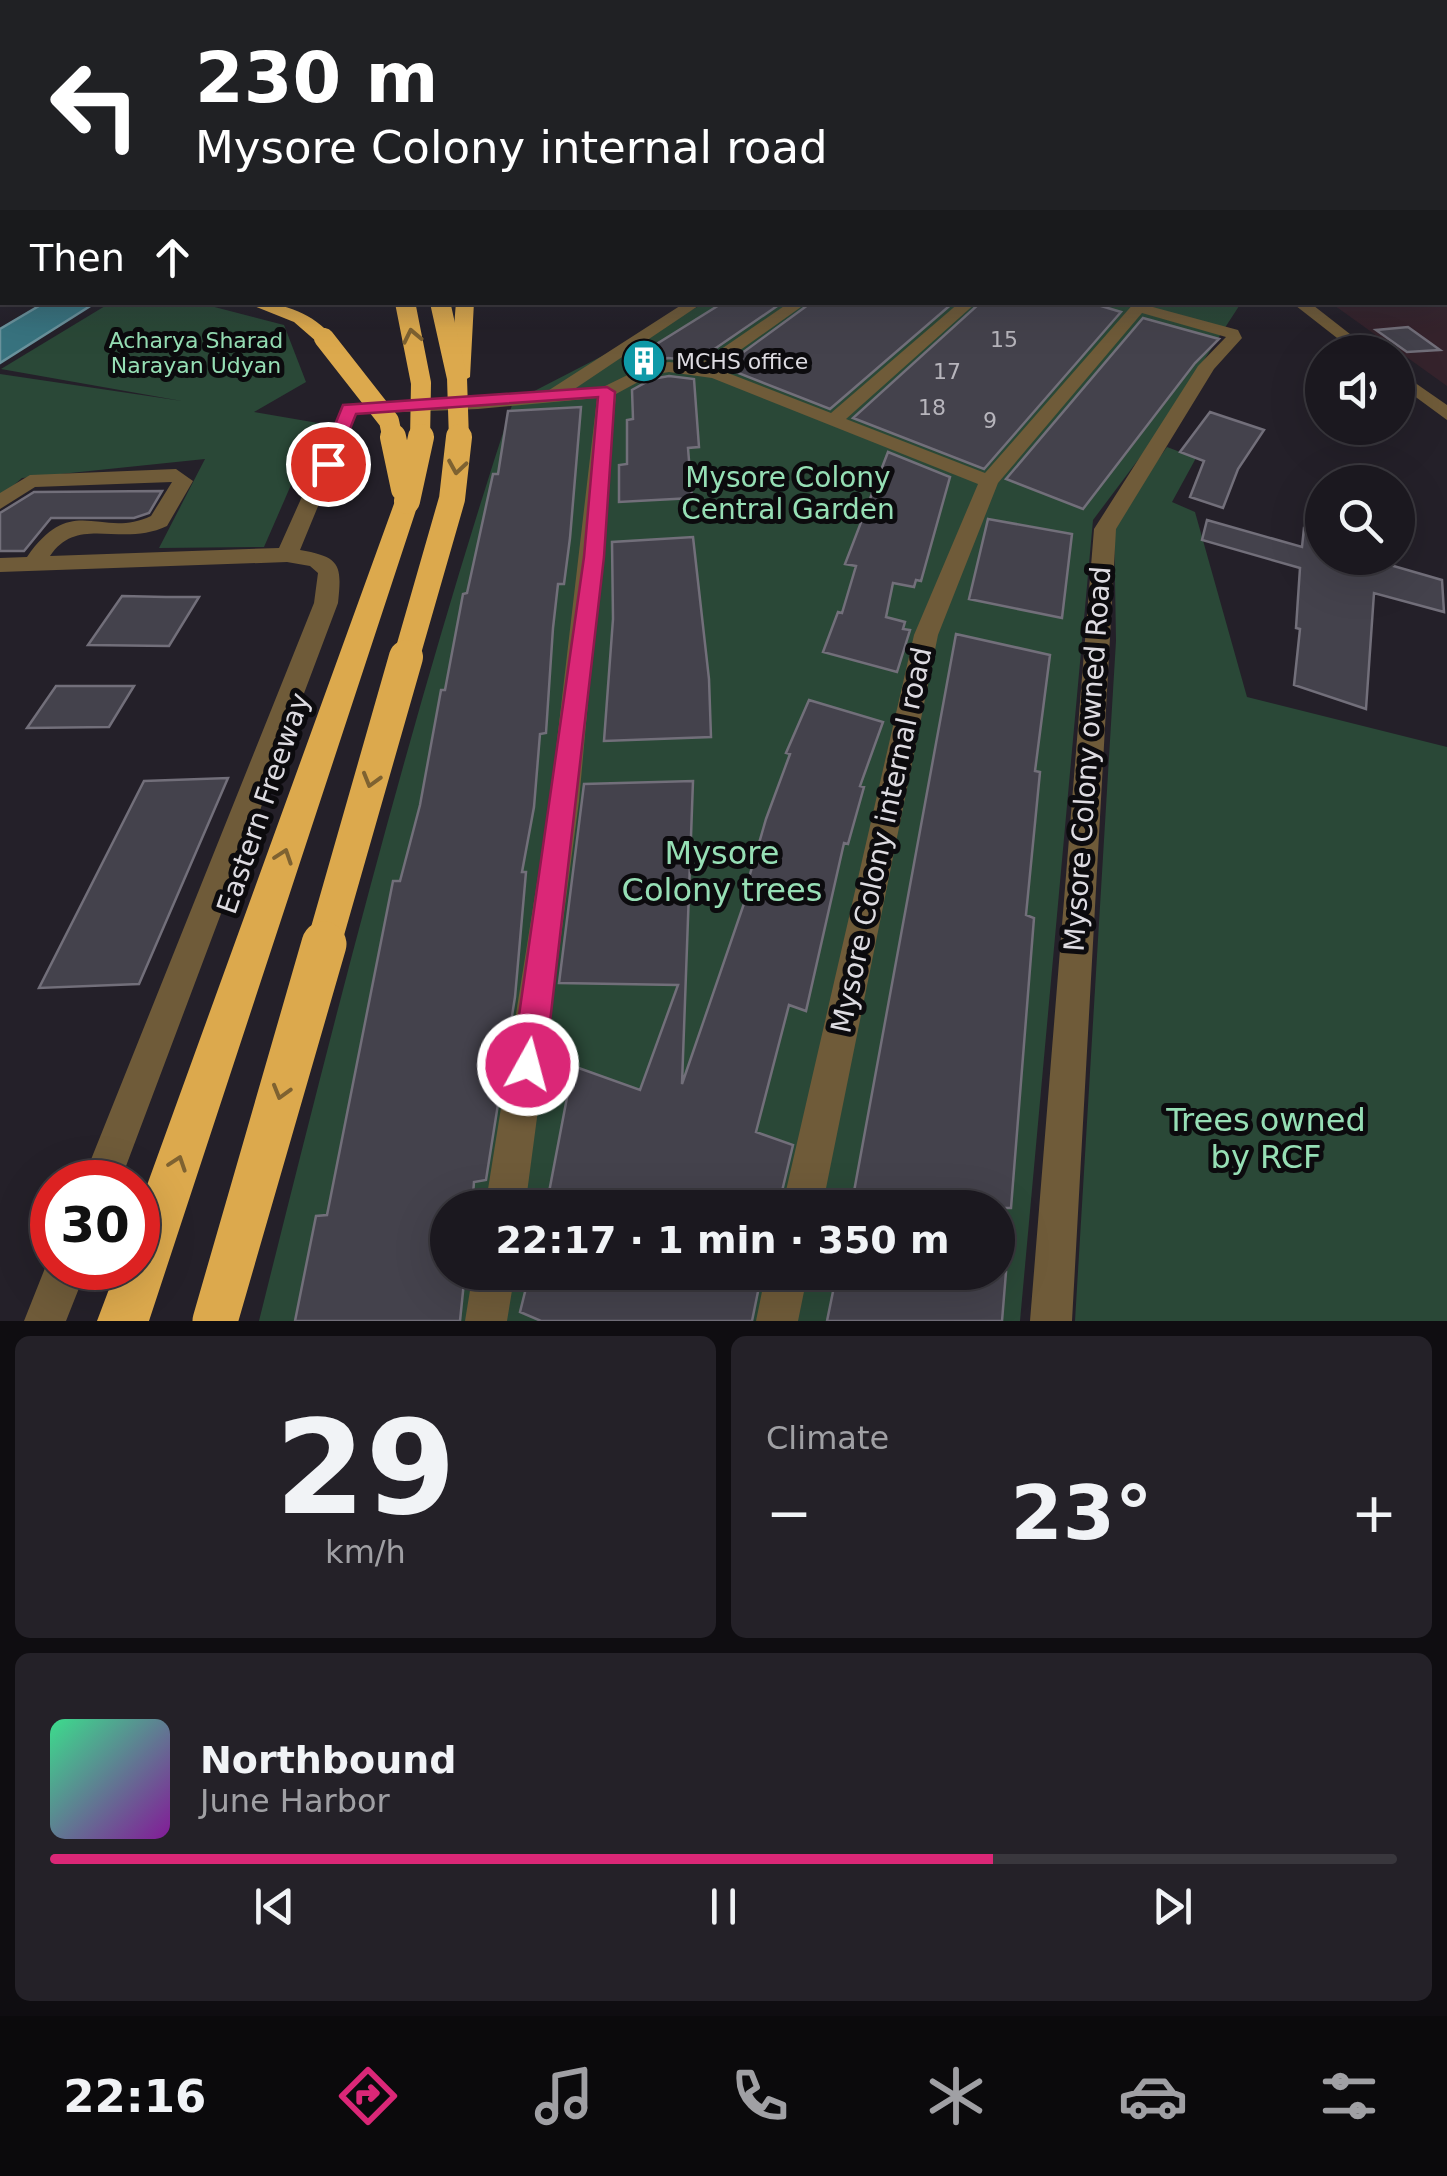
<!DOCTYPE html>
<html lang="en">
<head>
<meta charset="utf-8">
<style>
  :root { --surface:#1b181f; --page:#242128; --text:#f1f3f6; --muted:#a0a0a4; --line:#39373d; --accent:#db2777 }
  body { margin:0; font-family:"DejaVu Sans",sans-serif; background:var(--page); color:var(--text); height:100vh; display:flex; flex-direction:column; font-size:38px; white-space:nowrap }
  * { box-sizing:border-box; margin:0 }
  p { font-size:32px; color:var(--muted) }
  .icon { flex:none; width:55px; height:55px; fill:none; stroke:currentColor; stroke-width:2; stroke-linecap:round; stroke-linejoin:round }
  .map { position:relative; height:1321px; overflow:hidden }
  .sheet { display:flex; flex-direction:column; gap:15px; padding:15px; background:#0f0d11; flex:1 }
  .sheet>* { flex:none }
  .top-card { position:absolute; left:0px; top:0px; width:1448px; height:305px; box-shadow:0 10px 40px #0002,0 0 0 2px var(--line); background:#202124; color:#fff; overflow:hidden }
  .controls { position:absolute; left:1305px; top:335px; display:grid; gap:20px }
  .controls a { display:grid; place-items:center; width:110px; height:110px; border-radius:50%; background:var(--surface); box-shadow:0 10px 40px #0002,0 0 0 2px var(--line); font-size:50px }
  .speed { position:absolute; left:30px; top:1160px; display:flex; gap:20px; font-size:50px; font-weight:700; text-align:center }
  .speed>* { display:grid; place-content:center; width:130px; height:130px; border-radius:50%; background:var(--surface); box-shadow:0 10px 40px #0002,0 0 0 2px var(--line); line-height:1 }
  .speed .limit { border:15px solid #d22; background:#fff; color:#111 }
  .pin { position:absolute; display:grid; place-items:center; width:85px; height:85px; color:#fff; margin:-42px; border:5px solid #fff; border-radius:50%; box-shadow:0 2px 10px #0007 }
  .me { position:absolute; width:110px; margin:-55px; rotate:7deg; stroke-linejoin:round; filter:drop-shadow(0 0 8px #0008) }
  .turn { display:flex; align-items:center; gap:35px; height:210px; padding:0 30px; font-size:45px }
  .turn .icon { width:130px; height:130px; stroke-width:2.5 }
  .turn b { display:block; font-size:70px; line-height:85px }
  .then { display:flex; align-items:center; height:95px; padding:0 30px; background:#0003; gap:20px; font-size:38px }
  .big { font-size:75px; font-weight:700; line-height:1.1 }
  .sheet .widget { flex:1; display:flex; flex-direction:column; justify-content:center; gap:15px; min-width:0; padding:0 35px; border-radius:15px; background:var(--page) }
  .sheet .dial { align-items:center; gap:0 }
  .dial b { font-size:130px; line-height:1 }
  .song { display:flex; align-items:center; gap:30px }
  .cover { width:120px; height:120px; border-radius:15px; background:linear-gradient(135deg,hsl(150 70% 55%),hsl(290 70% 35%)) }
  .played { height:10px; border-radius:5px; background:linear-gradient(90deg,var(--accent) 70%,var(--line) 70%) }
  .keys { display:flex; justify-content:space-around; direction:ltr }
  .heat { display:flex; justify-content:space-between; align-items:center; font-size:55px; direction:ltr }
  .sheet .tiles { flex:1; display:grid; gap:15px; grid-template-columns:1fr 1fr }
  .widget:last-child { grid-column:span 2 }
  .trip { position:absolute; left:430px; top:1190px; width:585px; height:100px; border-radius:50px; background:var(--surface); box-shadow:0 10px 40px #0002,0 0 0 2px var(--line); font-weight:700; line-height:100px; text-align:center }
  .tabs { display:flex; height:160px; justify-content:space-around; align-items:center; background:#0b0a0c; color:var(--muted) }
  .tabs .icon { width:70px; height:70px }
  .tabs .current { color:var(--accent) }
  .tabs b { font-size:45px; color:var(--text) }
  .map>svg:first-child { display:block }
  .industrial { fill:#35232c }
  .green { fill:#2a4837; fill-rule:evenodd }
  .water { fill:#38737f; stroke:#6a929c; stroke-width:2.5 }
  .building { fill:#44424c; stroke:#726f7a; stroke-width:2.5 }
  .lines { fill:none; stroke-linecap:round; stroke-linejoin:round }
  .minor { fill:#6f5b39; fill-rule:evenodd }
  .major { fill:#bd9348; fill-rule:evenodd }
  .highway { fill:#dca94d; fill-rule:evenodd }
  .highway-bridge-far3 { stroke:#dca94d; stroke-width:20 }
  .highway-bridge-far2 { stroke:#dca94d; stroke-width:26 }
  .highway-bridge-far1 { stroke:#dca94d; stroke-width:34 }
  .highway-bridge { stroke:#dca94d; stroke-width:45 }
  .oneway { stroke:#7e6231 }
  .route { fill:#db2777; stroke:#8e194d; stroke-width:2.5 }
  .labels { text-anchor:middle; stroke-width:10; stroke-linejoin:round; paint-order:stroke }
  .number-label { font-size:22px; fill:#b7b5bc }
  .far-park-label { font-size:22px; fill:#96dfb5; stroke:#0c0b0e }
  .far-poi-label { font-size:22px; fill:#dddbe1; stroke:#0c0b0e; text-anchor:start }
  .park-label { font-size:28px; fill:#96dfb5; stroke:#0c0b0e }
  .street-label { font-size:28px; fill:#dddbe1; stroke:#0c0b0e }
  .near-park-label { font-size:32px; fill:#96dfb5; stroke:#0c0b0e }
</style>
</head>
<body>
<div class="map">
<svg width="1447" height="1321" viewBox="0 0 1447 1321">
  <rect width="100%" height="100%" fill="#242029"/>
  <path class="industrial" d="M1445,143h2v243l-116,-83 114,-1z"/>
  <path class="green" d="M110,303h89l85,22 22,57 -52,30 64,11 -54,124 -105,1 46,-89 -183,19 -22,19v-123l182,27 -181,-32z
    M705,303h536l-94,145 -54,72 -73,801h-761c77,-309 155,-617 254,-919zM448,1208h550v64h-550z
    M1167,447l29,11 -24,44 23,10 52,185 200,50v574h-372l41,-680 -2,-120z"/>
  <path class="water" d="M44,303h51l-95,60v-34z"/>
  <path class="building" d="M724,302h59l-86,59 -29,-3 -37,11 -1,-13 12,-3z
    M812,302h142l-124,107 -107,-42z
    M981,302h107l33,10 -137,157 -131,-51z
    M1143,318l76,21 -24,24 -112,146 -77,-30z
    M1408,327l32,23 -33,2 -31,-22z
    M669,376l25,3 5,68 -11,1 4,50 -73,4v-37l8,-1v-44l6,-1 -1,-29 20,-11z
    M581,407l-11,131 -6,46h-6l-5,44 -7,105 -6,1 -6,73 -12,65h4l-11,125 -29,183 -12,2 -2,26h-24v64h17l-5,49h-165l21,-105 11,-1 66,-334h7l20,-76 21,-115h4l18,-96 4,-1 26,-119h5l10,-63z
    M1210,412l54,18 -26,39 -15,39 -33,-11 14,-36 -24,-9z
    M888,452l62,25 -29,104 -5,-1 -2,7 -21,-4 -7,34 19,5 -2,7 7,1 -13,42 -74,-20 15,-40 4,1 14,-47 -11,-2z
    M162,491l-13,22 -15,5h-83l-27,33h-24v-38l34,-21z
    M988,519l84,15 -10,84 -93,-19z
    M1207,520l95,27 2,-19 18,5v25h44l76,22 2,32 -70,-19 -8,116 -72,-24 6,-56 -4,-1 4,-60 -98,-28z
    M693,537l16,142 2,58 -107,4 9,-122 -1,-77z
    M122,596l44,1h33l-30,49 -81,-1z
    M956,634l94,21 -15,116 5,1 -14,143 8,3 -23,290h-160z
    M56,686h78l-25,41 -82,1z
    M809,700l74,22 -23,64 4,1 -16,57 -4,-1 -38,168 -17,-6 -33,127 37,13 -15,63h-232l27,-142 67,24 38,-105 -119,-2 25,-199 109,-3 -11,303 67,-195 -3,-1 20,-69 24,-65 -4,-1z
    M228,778l-89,206 -100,4 105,-207z
    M530,1272h232l-10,49h-211l-21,-9z
    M837,1272h169l-4,49h-175z"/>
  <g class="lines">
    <path class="minor" d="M686,302h18l-131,88 30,-3 45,-22 21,-3 29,3 92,-63h18l-93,66 116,45 129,-111h17l-131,117 139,54 150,-171h16l-2,4 89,24 4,8 -28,31 -98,160 -44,792h-42l64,-792 104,-163 28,-29 -84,-24 -144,170 -60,152 -116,573h-40l132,-573 64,-151 -266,-106 -43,-6 -18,3 -35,19 -37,407 -54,407h-40l65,-407 47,-403 -119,11 -122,5 -56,136c41,7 42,15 38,53l-218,579h-38l232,-579 4,-30 -8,-7 -23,-4 -287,10v-14l27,-1c46,-66 73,-17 124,-41l21,-34 -137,5 -35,22v-16l30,-18 146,-6 17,12 -26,45c-46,22 -89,-12 -117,30l229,-8 64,-143 203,-13z
      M1291,302h18l64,50h-18z
      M1398,371l49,34v15l-49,-36z
      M51,1253l1,15h35l-21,53h-42z
      M473,1272h42l-8,49h-42z
      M766,1272h42l-10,49h-42z"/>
    <path class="major" d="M2,185v8l-2,1v-8z"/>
    <path class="highway" d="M0,237l2,1v10l-2,-1z
      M244,302c36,0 66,8 90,36l-3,4h-14l-23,-20z
      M456,302h18l-4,75 -10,6 -10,-6z
      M407,493l12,8 -270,820h-52l20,-53h21v-58l257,-709z"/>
    <path class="highway-bridge-far3" d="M405,302l16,81 -1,57
      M440,302l17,76 2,62
      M324,338l65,83 4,19"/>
    <path class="highway-bridge-far2" d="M393,437l11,52
      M407,501l14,-64
      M406,659l46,-160 7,-62"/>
    <path class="highway-bridge-far1" d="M323,947l83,-290"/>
    <path class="highway-bridge" d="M215,1321l109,-377"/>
  </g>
  <defs><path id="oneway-chevron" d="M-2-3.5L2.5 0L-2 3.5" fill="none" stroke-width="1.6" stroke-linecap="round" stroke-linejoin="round" transform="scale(2.5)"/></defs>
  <g class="oneway">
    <use href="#oneway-chevron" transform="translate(412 336) rotate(-102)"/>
    <use href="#oneway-chevron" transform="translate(457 467) rotate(99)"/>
    <use href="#oneway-chevron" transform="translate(371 780) rotate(106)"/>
    <use href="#oneway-chevron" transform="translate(284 856) rotate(-71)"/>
    <use href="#oneway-chevron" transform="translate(281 1092) rotate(106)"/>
    <use href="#oneway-chevron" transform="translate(178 1163) rotate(-71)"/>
  </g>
  <linearGradient id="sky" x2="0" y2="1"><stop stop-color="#141217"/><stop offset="0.44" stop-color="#3f4254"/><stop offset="1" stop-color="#3f4254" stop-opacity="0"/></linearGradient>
  <rect width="1447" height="328" fill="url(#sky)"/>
  <path class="route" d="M607,387l8,5 -11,165 -59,508 -5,12 -12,4 -11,-4 -5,-12 72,-508 14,-160 -242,17 -22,54 -6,2 -9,-6 24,-59z"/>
  <defs>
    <g id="building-disc" transform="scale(2.25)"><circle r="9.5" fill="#0f9aa8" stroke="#0c0b0e"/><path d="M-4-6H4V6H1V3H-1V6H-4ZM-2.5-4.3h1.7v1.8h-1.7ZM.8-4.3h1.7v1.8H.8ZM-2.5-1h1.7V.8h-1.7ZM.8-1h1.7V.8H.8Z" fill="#fff"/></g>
  </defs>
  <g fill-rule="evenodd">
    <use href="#building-disc" x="644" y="361"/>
  </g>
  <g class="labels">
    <g class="number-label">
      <text x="1004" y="347">15</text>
      <text x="947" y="379">17</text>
      <text x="932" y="415">18</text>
      <text x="990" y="428">9</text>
    </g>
    <g class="far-park-label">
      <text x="196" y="348">Acharya Sharad<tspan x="196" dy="25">Narayan Udyan</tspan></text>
    </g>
    <g class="far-poi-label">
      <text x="676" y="369">MCHS office</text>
    </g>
    <g class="park-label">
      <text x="788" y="487">Mysore Colony<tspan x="788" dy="32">Central Garden</tspan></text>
    </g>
    <g class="street-label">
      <text transform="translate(1087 759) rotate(-86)" y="10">Mysore Colony owned Road</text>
      <text transform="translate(263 803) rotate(-71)" y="10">Eastern Freeway</text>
      <text transform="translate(881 840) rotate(-78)" y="10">Mysore Colony internal road</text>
    </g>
    <g class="near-park-label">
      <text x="722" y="864">Mysore<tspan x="722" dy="37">Colony trees</tspan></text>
      <text x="1266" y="1131">Trees owned<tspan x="1266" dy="37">by RCF</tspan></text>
    </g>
  </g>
</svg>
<div class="controls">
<a><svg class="icon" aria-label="sound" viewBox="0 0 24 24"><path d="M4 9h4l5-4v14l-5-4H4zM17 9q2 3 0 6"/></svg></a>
<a><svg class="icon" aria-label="search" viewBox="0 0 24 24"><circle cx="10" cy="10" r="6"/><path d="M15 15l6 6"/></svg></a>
</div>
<div class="speed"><div class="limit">30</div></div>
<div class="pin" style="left:328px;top:464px;background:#d93025"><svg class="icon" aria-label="arrive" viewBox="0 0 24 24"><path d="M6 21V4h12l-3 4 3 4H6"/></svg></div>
<svg class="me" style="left:528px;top:1065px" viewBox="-20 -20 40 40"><circle r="17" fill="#db2777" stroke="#fff" stroke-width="3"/><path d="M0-11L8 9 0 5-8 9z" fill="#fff"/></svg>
<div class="trip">22:17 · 1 min · 350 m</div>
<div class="top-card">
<div class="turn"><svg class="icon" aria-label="left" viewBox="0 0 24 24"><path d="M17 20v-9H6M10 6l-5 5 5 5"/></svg><div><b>230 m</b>Mysore Colony internal road</div></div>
<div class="then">Then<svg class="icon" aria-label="ahead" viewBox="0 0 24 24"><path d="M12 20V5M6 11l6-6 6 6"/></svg></div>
</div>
</div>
<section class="sheet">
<div class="tiles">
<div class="widget dial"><b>29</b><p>km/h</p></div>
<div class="widget"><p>Climate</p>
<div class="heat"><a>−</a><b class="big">23°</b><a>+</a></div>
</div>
<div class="widget">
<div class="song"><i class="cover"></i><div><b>Northbound</b><p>June Harbor</p></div></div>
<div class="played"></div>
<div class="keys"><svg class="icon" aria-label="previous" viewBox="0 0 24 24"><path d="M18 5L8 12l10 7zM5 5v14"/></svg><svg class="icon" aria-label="pause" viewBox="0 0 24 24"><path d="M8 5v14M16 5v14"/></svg><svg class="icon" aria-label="next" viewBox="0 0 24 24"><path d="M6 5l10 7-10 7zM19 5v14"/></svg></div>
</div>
</div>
</section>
<nav class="tabs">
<b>22:16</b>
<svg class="icon current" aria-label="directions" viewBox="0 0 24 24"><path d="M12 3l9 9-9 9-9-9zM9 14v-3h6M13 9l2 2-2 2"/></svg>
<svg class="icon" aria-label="music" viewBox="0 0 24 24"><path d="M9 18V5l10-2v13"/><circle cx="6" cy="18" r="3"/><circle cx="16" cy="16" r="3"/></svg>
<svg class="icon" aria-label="phone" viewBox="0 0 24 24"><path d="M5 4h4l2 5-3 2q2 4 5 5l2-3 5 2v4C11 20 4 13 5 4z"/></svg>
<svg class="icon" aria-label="climate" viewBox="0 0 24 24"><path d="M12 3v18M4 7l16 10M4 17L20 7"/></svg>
<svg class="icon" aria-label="car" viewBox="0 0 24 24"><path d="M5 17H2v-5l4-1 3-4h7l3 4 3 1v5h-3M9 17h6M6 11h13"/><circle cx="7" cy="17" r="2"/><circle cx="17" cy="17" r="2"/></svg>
<svg class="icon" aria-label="filters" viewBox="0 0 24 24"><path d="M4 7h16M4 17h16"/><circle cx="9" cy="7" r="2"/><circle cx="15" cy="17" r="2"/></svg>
</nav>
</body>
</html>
